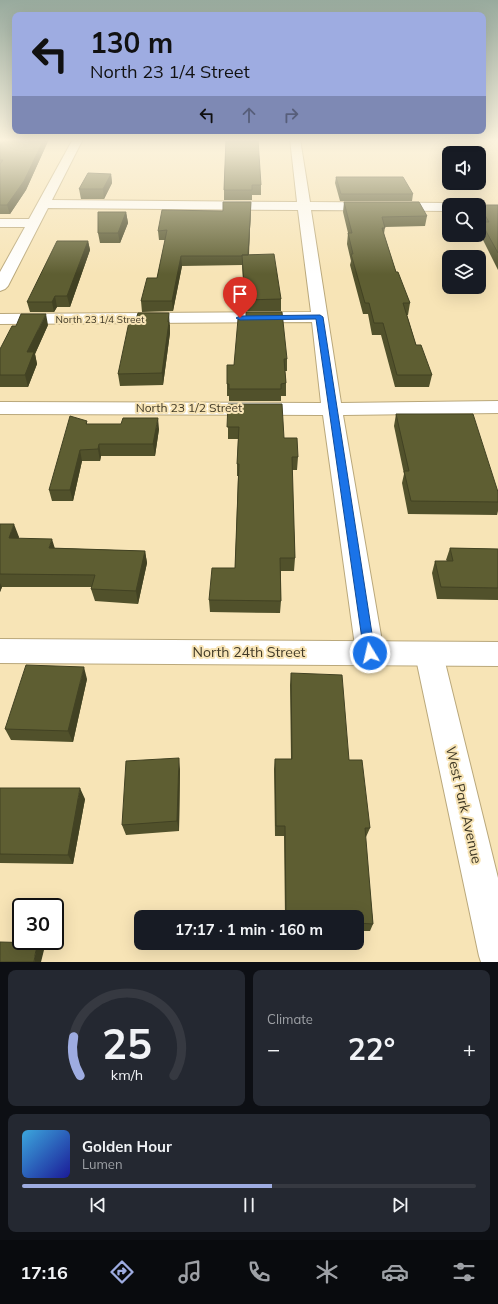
<!DOCTYPE html>
<html lang="en">
<head>
<meta charset="utf-8">
<style>
  :root { --surface:#171b24; --page:#242831; --text:#f1f3f6; --muted:#9ea1a6; --line:#363941; --accent:#9eace1 }
  body { margin:0; font-family:Mulish,sans-serif; background:var(--page); color:var(--text); height:100vh; display:flex; flex-direction:column; font-size:15px; white-space:nowrap }
  * { box-sizing:border-box; margin:0 }
  p { font-size:13px; color:var(--muted) }
  .icon { flex:none; width:22px; height:22px; fill:none; stroke:currentColor; stroke-width:2; stroke-linecap:round; stroke-linejoin:round }
  .map { position:relative; height:962px; overflow:hidden }
  .details { display:flex; flex-direction:column; gap:8px; padding:8px; background:#0d0f14; flex:1 }
  .details>* { flex:none }
  .guide { position:absolute; left:12px; top:12px; width:474px; height:122px; border-radius:8px; box-shadow:0 4px 16px #0002; background:#9eace1; color:#111; overflow:hidden }
  .buttons { position:absolute; left:442px; top:146px; display:grid; gap:8px }
  .buttons a { display:grid; place-items:center; width:44px; height:44px; border-radius:8px; background:var(--surface); box-shadow:0 4px 16px #0002; font-size:20px }
  .speed { position:absolute; left:12px; top:898px; display:flex; gap:8px; font-size:20px; font-weight:700; text-align:center }
  .speed>* { display:grid; place-content:center; width:52px; height:52px; border-radius:50%; background:var(--surface); box-shadow:0 4px 16px #0002; line-height:1 }
  .speed .limit { border:2px solid #111; border-radius:6px; background:#fff; color:#111 }
  .pin { position:absolute; display:grid; place-items:center; width:34px; height:34px; color:#fff; margin:-41px -17px; border-radius:50% 50% 50% 0; rotate:-45deg; box-shadow:0 0 4px #0007 }
  .pin .icon { rotate:45deg }
  .me { position:absolute; width:44px; margin:-22px; rotate:351deg; stroke-linejoin:round; filter:drop-shadow(0 0 3px #0008) }
  .turn { display:flex; align-items:center; gap:14px; height:84px; padding:0 12px; font-size:18px }
  .turn .icon { width:52px; height:52px; stroke-width:2.5 }
  .turn b { display:block; font-size:28px; line-height:34px }
  .lanes { display:flex; align-items:center; height:38px; padding:0 12px; background:#0003; justify-content:center; gap:20px; direction:ltr }
  .lanes .off { opacity:.35 }
  .big { font-size:30px; font-weight:700; line-height:1.1 }
  .details .card { flex:1; display:flex; flex-direction:column; justify-content:center; gap:6px; min-width:0; padding:0 14px; border-radius:8px; background:var(--page) }
  .details .dial { align-items:center; gap:0 }
  .dial svg { height:104px; overflow:visible; fill:none; stroke:var(--line); stroke-width:7; stroke-linecap:round; text-anchor:middle }
  .dial text { fill:var(--text); stroke:none }
  .song { display:flex; align-items:center; gap:12px }
  .cover { width:48px; height:48px; border-radius:6px; background:linear-gradient(135deg,hsl(200 70% 55%),hsl(240 70% 35%)) }
  .played { height:4px; border-radius:2px; background:linear-gradient(90deg,var(--accent) 55%,var(--line) 55%) }
  .keys { display:flex; justify-content:space-around; direction:ltr }
  .heat { display:flex; justify-content:space-between; align-items:center; font-size:22px; direction:ltr }
  .details .tiles { flex:1; display:grid; gap:8px; grid-template-columns:1fr 1fr }
  .card:last-child { grid-column:span 2 }
  .trip { position:absolute; left:134px; top:910px; width:230px; height:40px; border-radius:8px; background:var(--surface); box-shadow:0 4px 16px #0002; font-weight:700; line-height:40px; text-align:center }
  .tab-bar { display:flex; height:64px; justify-content:space-around; align-items:center; background:#090b0e; color:var(--muted) }
  .tab-bar .icon { width:28px; height:28px }
  .tab-bar .current { color:var(--accent) }
  .tab-bar b { font-size:18px; color:var(--text) }
  .map>svg:first-child { display:block }
  .lines { fill:none; stroke-linecap:round; stroke-linejoin:round }
  .minor-casing { stroke:#baa87b; stroke-width:2 }
  .tertiary-casing { stroke:#baa87b; stroke-width:2 }
  .minor { fill:#fff; fill-rule:evenodd }
  .tertiary { fill:#fff; fill-rule:evenodd }
  .wall { fill:#51512b }
  .shaded-wall { fill:#424223 }
  .building { fill:#5e5e32; stroke:#424223 }
  .route { fill:#1a73e8; stroke:#114b97 }
  .labels { text-anchor:middle; stroke-width:4; stroke-linejoin:round; paint-order:stroke }
  .far-street-label { font-size:10px; fill:#403926; stroke:#f7e4b6 }
  .street-label { font-size:12px; fill:#403926; stroke:#f7e4b6 }
  .near-street-label { font-size:14px; fill:#403926; stroke:#f7e4b6 }
</style>
</head>
<body>
<div class="map">
<svg width="498" height="962" viewBox="0 0 498 962">
  <rect width="100%" height="100%" fill="#f7e4b6"/>
  <g class="lines">
    <g class="minor-casing">
      <path id="minor" d="M73,139h10l-31,61 245,2 -7,-63h10l10,63 139,1 5,2h-5v6l-138,-1 30,193 157,-2v12l-155,2 41,238 -4,9 -10,3 -10,-3 -4,-9 -33,-238 -323,-1v-12l321,1 -9,-81 -312,2v-10l311,-2 -13,-102 -250,-2 -40,78 -3,3 -5,2v-19l25,-45h-25v-8h29z
        M429,642l10,3 4,9 55,224v84h-17l-2,-6 -64,-302 4,-9z"/>
    </g>
    <g class="tertiary-casing">
      <path id="tertiary" d="M0,639l498,3v24l-498,-3z"/>
    </g>
    <use href="#minor" class="minor"/>
    <use href="#tertiary" class="tertiary"/>
  </g>
  <path class="wall" d="M0,139h49l-23,51 -16,24h-10z
    M226,139l35,46v10h-9v5h-28v-10z
    M111,174l1,9 -8,16h-23l-2,-10z
    M336,177l77,17 -1,7h-72l-5,-18z
    M251,202l-2,53 32,44v12h-36l-3,-46 -60,1 -9,45 -31,1 -1,-11 16,-23 8,-38h-6l-1,-9z
    M344,202l83,14 -2,10 -40,1 -1,7 12,38 14,31 -2,12h-1l9,30 16,30 -3,12h-34l-14,-52h-9l-4,-21h-5l-13,-49 1,-4 -4,-17 1,-11 -5,-21z
    M479,205h19v65l-19,-38 2,-9 -2,-4z
    M126,212l2,11 -8,20h-20l-2,-10z
    M88,241l2,9 -20,57h-13l-3,5h-24l-3,-10z
    M246,312l41,47v12h-2l1,12v13h-5v5h-52v-5h-2v-12l7,-19 12,-46z
    M170,324v9l-7,52 -43,1 -2,-12z
    M48,325l-13,29 2,10 -9,23h-28v-38z
    M228,404l56,34 14,19 -1,13h-5l3,88 -1,13h-13v30l-1,12 -70,-1 -1,-12 26,-32 3,-92h-1v-12l1,-25h-10z
    M396,414l102,78v19l-1,4 -89,-1 -6,-31 2,-9 -10,-48z
    M87,421v3l72,5 -4,27h-54l-1,5h-18l-9,40h-21l-3,-11z
    M0,524l19,13 -1,2 37,9 90,3 2,12 -9,41 -43,-3 -4,-12 1,-2h-90l-2,5z
    M450,548l48,1v51l-61,-1 -5,-26 3,-12h12l-1,-1z
    M291,673l58,87 21,68 -4,9h-1l8,87 -3,7h-13v-14h-72l-1,-81h-9l-1,-67 1,-10h16l-1,-74z
    M87,679l-14,63 -62,-2 -6,-11z
    M180,769l-1,62 -53,4 -4,-10z
    M0,788l85,11 -12,65 -73,-1z"/>
  <path class="shaded-wall" d="M44,139h5l-23,51 -16,24 -3,-9z
    M111,174l1,9 -8,16 -1,-10z
    M251,202v9l-3,54v-9z
    M126,212l2,11 -8,20 -2,-10z
    M88,241l2,9 -20,57 -3,-11z
    M181,256l1,10 -9,45 -1,-10z
    M55,296l2,11 -3,5 -2,-10z
    M169,313l1,20 -7,52 -1,-12 6,-51z
    M46,314l2,11 -13,29 2,10 -9,23 -3,-12 2,-23z
    M158,418l1,11 -4,27 -2,-12z
    M99,444l2,12 -1,5 -2,-12z
    M80,450l2,11 -9,40 -3,-11z
    M14,524l5,13 -5,14 -5,-13z
    M52,539l4,13 -7,-4z
    M145,551l2,12 -9,41 -2,-13z
    M0,583l2,4 -2,5z
    M84,667l3,12 -14,63 -5,-11z
    M179,758l1,11 -1,62 -2,-10z
    M80,788l5,11 -12,65 -5,-9z
    M37,943l7,7 -3,12h-7z"/>
  <path class="building" d="M0,139h44l-20,42 -17,24h-7v-41l3,-4h-3v-13l3,-5h-3z
    M226,139h32l3,46h-9v5h-28z
    M88,173l23,1 -8,15h-24z
    M336,177h67l10,17h-72z
    M223,202h28l-3,53h-6v1h-61l-9,45h-31l6,-23h10l10,-48 -9,1 4,-21 61,1z
    M344,202h75l8,14 -45,1 3,11h-3l14,44h2l12,31h-7l13,42h5l11,30h-35l-14,-52h-9l-5,-20h-4l-14,-49h2l-5,-21h4z
    M479,205h19v48l-17,-31h8z
    M98,212h28l-8,21h-20z
    M57,241h31l-21,55h-12l-3,6h-25z
    M274,254l7,45 -36,1 -3,-45z
    M246,312h36l5,47h-3l2,24 -5,1v5h-52v-5h-2v-19h7l4,-46h8z
    M138,313h31l-1,9h1l-7,51 -44,1 11,-52h6z
    M21,314h25l-19,38h7l-9,23h-25v-26l12,-23h4z
    M228,404h54l2,34h13l1,19h-6l3,101h-15l1,43 -72,-1 3,-32h23l4,-104h-2l2,-37h-12z
    M396,414h77l25,78v10l-87,-1 -7,-30h5z
    M70,416l17,5 -1,3h35l2,-6h35l-5,26h-54l-1,5 -18,1 -10,40h-21z
    M0,524h14l-5,14 43,1 -3,9 96,3 -9,40 -45,-2 4,-14 -95,-1z
    M450,548l48,1v39l-57,-1 -6,-26h18z
    M26,665l58,2 -16,64 -63,-2z
    M291,673l51,2 7,85h13l8,68h-5l8,96 -16,-1v-6h-71l-1,-91h-9l-1,-67h17z
    M179,758l-2,63 -55,4 4,-64z
    M0,788h80l-12,67 -68,-1z
    M0,942l37,1 -3,19h-34z"/>
  <linearGradient id="sky" x2="0" y2="1"><stop stop-color="#98aa9d"/><stop offset="0.51" stop-color="#fbf3de"/><stop offset="1" stop-color="#fbf3de" stop-opacity="0"/></linearGradient>
  <rect width="498" height="274" fill="url(#sky)"/>
  <path class="route" d="M320,315l3,2 52,336 -1,4 -4,1 -4,-1 -2,-4 -48,-334 -76,1 -4,-2 4,-2z"/>
  <g class="labels">
    <g class="far-street-label">
      <text x="100" y="323">North 23 1/4 Street</text>
    </g>
    <g class="street-label">
      <text x="189" y="412">North 23 1/2 Street</text>
    </g>
    <g class="near-street-label">
      <text x="249" y="657">North 24th Street</text>
      <text transform="translate(464 805) rotate(77)" y="5">West Park Avenue</text>
    </g>
  </g>
</svg>
<div class="buttons">
<a><svg class="icon" aria-label="sound" viewBox="0 0 24 24"><path d="M4 9h4l5-4v14l-5-4H4zM17 9q2 3 0 6"/></svg></a>
<a><svg class="icon" aria-label="search" viewBox="0 0 24 24"><circle cx="10" cy="10" r="6"/><path d="M15 15l6 6"/></svg></a>
<a><svg class="icon" aria-label="layers" viewBox="0 0 24 24"><path d="M12 4l9 5-9 5-9-5zM3 14l9 5 9-5"/></svg></a>
</div>
<div class="speed"><div class="limit">30</div></div>
<div class="pin" style="left:240px;top:318px;background:#d93025"><svg class="icon" aria-label="arrive" viewBox="0 0 24 24"><path d="M6 21V4h12l-3 4 3 4H6"/></svg></div>
<svg class="me" style="left:370px;top:653px" viewBox="-20 -20 40 40"><circle r="17" fill="#1a73e8" stroke="#fff" stroke-width="3"/><path d="M0-11L8 9 0 5-8 9z" fill="#fff"/></svg>
<div class="trip">17:17 · 1 min · 160 m</div>
<div class="guide">
<div class="turn"><svg class="icon" aria-label="left" viewBox="0 0 24 24"><path d="M17 20v-9H6M10 6l-5 5 5 5"/></svg><div><b>130 m</b>North 23 1/4 Street</div></div>
<div class="lanes"><svg class="icon" aria-label="left" viewBox="0 0 24 24"><path d="M17 20v-9H6M10 6l-5 5 5 5"/></svg><svg class="icon off" aria-label="ahead" viewBox="0 0 24 24"><path d="M12 20V5M6 11l6-6 6 6"/></svg><svg class="icon off" aria-label="right" viewBox="0 0 24 24"><path d="M7 20v-9h11M14 6l5 5-5 5"/></svg></div>
</div>
</div>
<section class="details">
<div class="tiles">
<div class="card dial"><svg viewBox="0 0 100 80">
<path d="M14 69A42 42 0 1 1 86 69"/>
<path d="M14 69A42 42 0 0 1 9 39" stroke="#9eace1"/>
<text x="50" y="56" font-size="32" font-weight="700">25</text>
<text x="50" y="72" font-size="11">km/h</text>
</svg></div>
<div class="card"><p>Climate</p>
<div class="heat"><a>−</a><b class="big">22°</b><a>+</a></div>
</div>
<div class="card">
<div class="song"><i class="cover"></i><div><b>Golden Hour</b><p>Lumen</p></div></div>
<div class="played"></div>
<div class="keys"><svg class="icon" aria-label="previous" viewBox="0 0 24 24"><path d="M18 5L8 12l10 7zM5 5v14"/></svg><svg class="icon" aria-label="pause" viewBox="0 0 24 24"><path d="M8 5v14M16 5v14"/></svg><svg class="icon" aria-label="next" viewBox="0 0 24 24"><path d="M6 5l10 7-10 7zM19 5v14"/></svg></div>
</div>
</div>
</section>
<nav class="tab-bar">
<b>17:16</b>
<svg class="icon current" aria-label="directions" viewBox="0 0 24 24"><path d="M12 3l9 9-9 9-9-9zM9 14v-3h6M13 9l2 2-2 2"/></svg>
<svg class="icon" aria-label="music" viewBox="0 0 24 24"><path d="M9 18V5l10-2v13"/><circle cx="6" cy="18" r="3"/><circle cx="16" cy="16" r="3"/></svg>
<svg class="icon" aria-label="phone" viewBox="0 0 24 24"><path d="M5 4h4l2 5-3 2q2 4 5 5l2-3 5 2v4C11 20 4 13 5 4z"/></svg>
<svg class="icon" aria-label="climate" viewBox="0 0 24 24"><path d="M12 3v18M4 7l16 10M4 17L20 7"/></svg>
<svg class="icon" aria-label="car" viewBox="0 0 24 24"><path d="M5 17H2v-5l4-1 3-4h7l3 4 3 1v5h-3M9 17h6M6 11h13"/><circle cx="7" cy="17" r="2"/><circle cx="17" cy="17" r="2"/></svg>
<svg class="icon" aria-label="filters" viewBox="0 0 24 24"><path d="M4 7h16M4 17h16"/><circle cx="9" cy="7" r="2"/><circle cx="15" cy="17" r="2"/></svg>
</nav>
</body>
</html>
